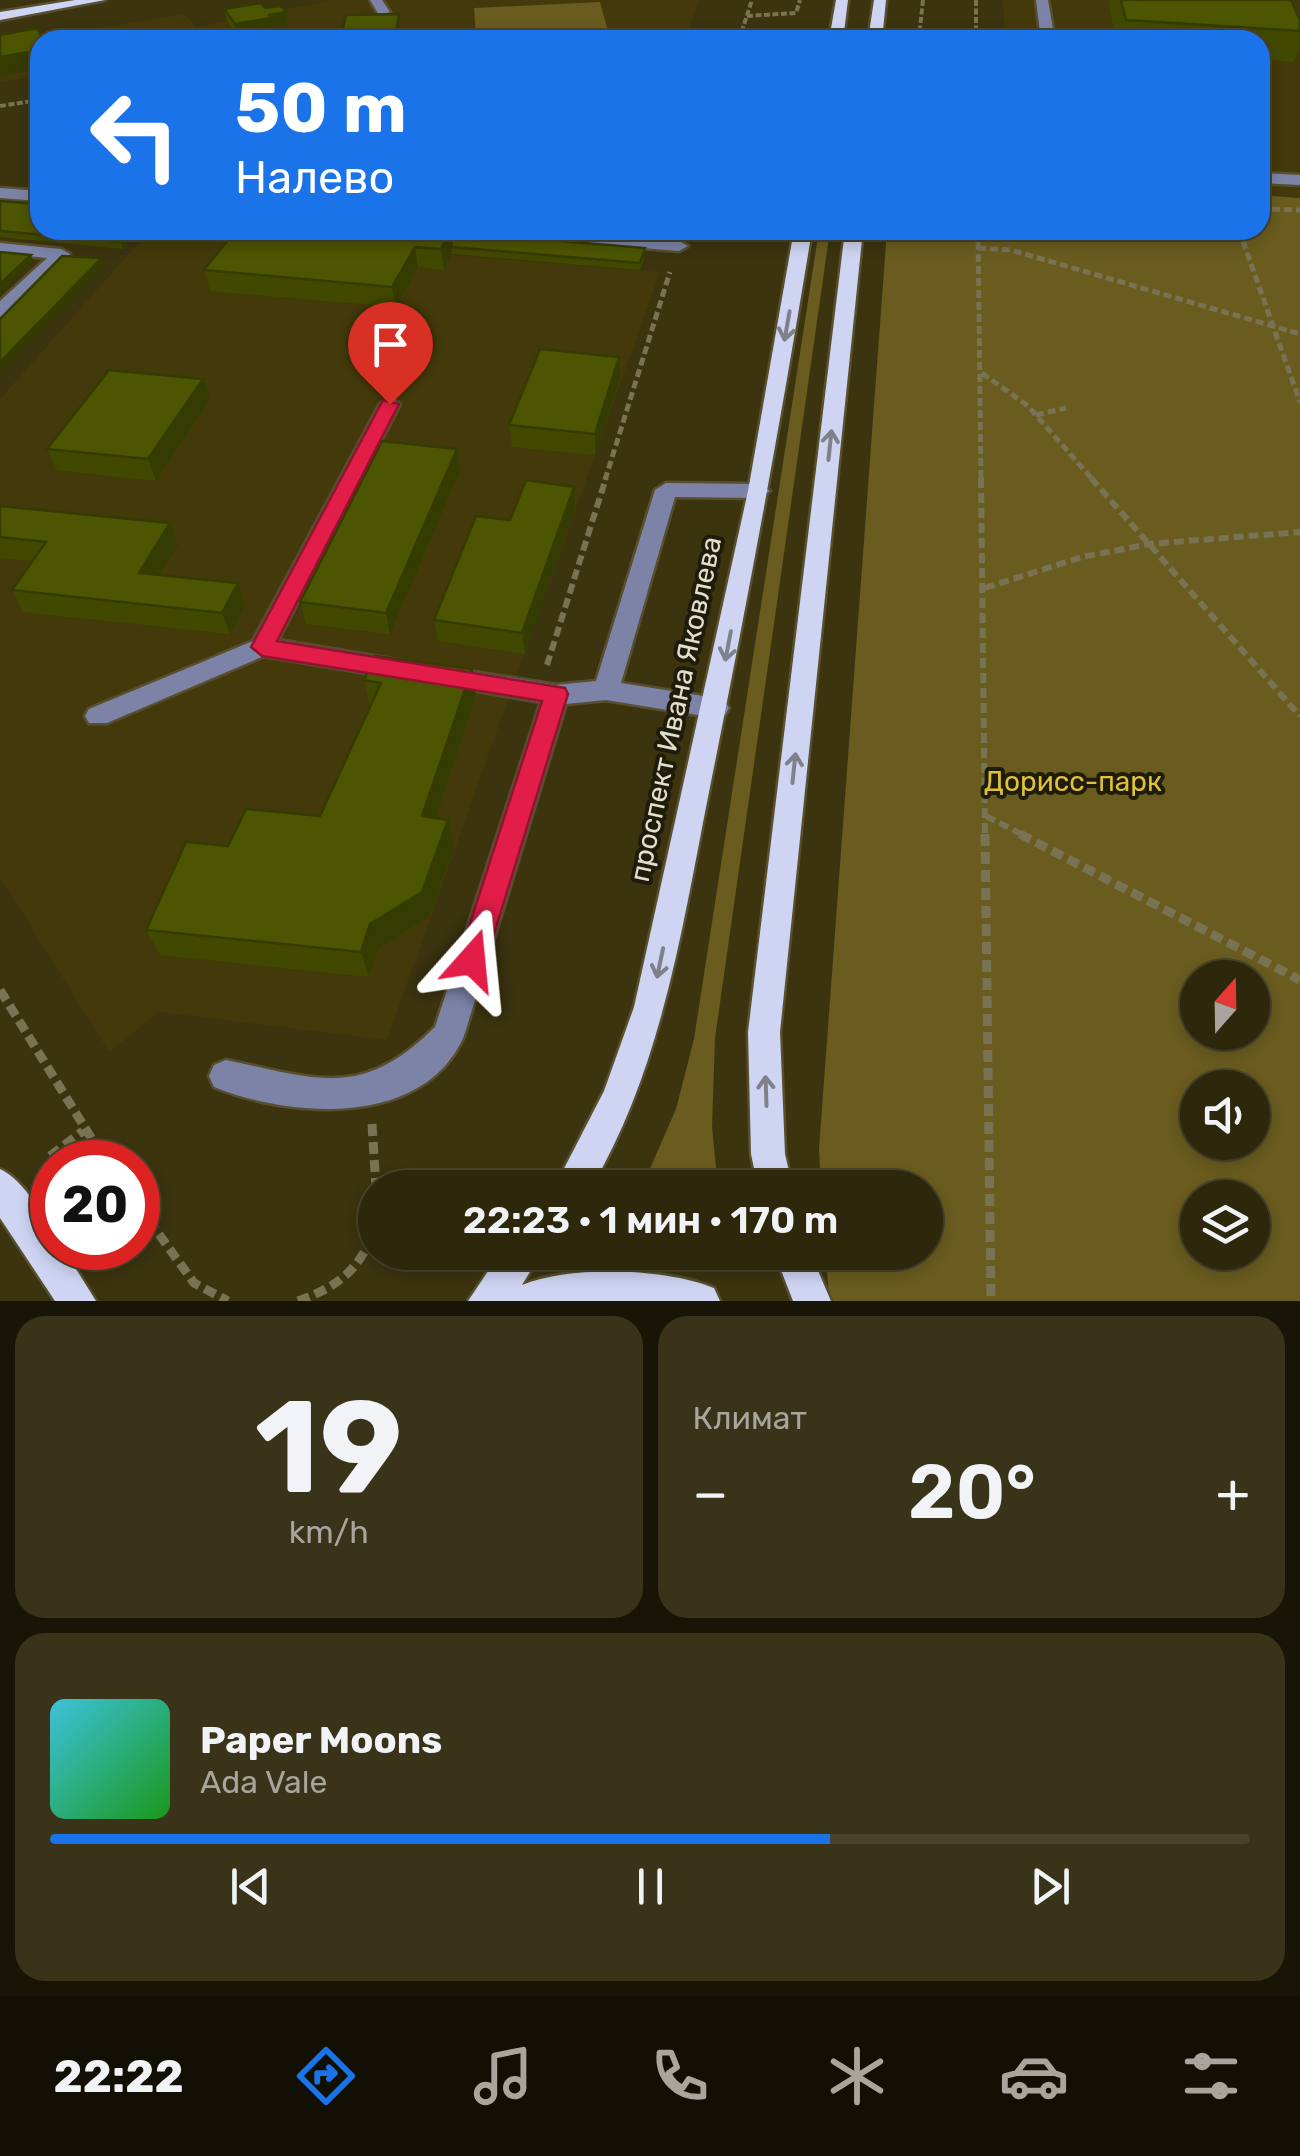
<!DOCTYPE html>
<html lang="ru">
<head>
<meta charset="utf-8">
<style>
  :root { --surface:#2d270b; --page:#393319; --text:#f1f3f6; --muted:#a7a59d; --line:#48442c; --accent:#1a73e8 }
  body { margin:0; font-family:Rubik,sans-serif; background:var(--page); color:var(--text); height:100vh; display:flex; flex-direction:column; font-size:38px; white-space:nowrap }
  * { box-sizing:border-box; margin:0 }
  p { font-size:32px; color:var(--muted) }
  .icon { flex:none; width:55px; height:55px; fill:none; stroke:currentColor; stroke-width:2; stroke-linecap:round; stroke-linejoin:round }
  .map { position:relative; height:1301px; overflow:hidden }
  .drawer { display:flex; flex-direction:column; gap:15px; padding:15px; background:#191506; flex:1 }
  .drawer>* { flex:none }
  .top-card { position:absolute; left:30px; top:30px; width:1240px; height:210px; border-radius:30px; box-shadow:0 5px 15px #0003,0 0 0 2px var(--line); background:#1a73e8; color:#fff; overflow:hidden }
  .needle { width:65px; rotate:20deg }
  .fabs { position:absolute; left:1180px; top:960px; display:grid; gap:20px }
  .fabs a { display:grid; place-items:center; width:90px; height:90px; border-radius:50%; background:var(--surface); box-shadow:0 5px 15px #0003,0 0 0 2px var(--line); font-size:50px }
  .speed { position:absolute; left:30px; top:1140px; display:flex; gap:20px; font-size:50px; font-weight:700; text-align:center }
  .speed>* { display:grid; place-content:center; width:130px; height:130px; border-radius:50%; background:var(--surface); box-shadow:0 5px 15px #0003,0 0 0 2px var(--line); line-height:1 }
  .speed .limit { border:15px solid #d22; background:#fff; color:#111 }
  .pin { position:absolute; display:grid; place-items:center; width:85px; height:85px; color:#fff; margin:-102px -42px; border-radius:50% 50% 50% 0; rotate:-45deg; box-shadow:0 0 10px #0007 }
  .pin .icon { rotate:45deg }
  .me { position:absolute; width:110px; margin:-55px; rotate:18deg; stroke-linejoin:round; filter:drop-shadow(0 0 8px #0008) }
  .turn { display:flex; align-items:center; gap:35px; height:210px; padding:0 40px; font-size:45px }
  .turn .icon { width:130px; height:130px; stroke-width:2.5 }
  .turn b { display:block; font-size:70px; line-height:85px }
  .big { font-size:75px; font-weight:600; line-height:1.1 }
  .drawer .widget { flex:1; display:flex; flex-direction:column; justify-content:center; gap:15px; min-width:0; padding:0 35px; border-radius:30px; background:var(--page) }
  .drawer .dial { align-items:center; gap:0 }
  .dial b { font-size:130px; line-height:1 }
  .song { display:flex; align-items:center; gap:30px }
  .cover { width:120px; height:120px; border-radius:15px; background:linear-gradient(135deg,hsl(190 70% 55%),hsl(120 70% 35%)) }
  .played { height:10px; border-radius:5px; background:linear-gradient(90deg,var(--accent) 65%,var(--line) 65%) }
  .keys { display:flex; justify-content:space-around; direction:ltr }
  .heat { display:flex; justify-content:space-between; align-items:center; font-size:55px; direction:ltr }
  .drawer .tiles { flex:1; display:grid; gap:15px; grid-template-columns:1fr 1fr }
  .widget:last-child { grid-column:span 2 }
  .trip { position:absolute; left:358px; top:1170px; width:585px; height:100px; border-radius:50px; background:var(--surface); box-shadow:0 5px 15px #0003,0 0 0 2px var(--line); font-weight:600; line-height:100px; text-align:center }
  .tabs { display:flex; height:160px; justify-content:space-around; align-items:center; background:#121004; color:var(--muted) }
  .tabs .icon { width:70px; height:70px }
  .tabs .active { color:var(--accent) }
  .tabs b { font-size:45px; color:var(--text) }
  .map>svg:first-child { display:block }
  .built { fill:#43390a }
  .green { fill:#6a5c1f; fill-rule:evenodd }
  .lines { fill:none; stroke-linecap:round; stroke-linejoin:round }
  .minor-casing { stroke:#574f2d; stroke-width:5 }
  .major-casing { stroke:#574f2d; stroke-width:5 }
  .path-far3 { stroke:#797253; stroke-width:4; stroke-dasharray:6 2.5; stroke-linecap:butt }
  .path-far2 { stroke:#797253; stroke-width:5; stroke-dasharray:8 4; stroke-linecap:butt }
  .path-far1 { stroke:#797253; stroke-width:6; stroke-dasharray:10 5; stroke-linecap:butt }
  .path { stroke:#797253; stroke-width:9; stroke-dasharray:12 6; stroke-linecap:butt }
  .minor { fill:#7c83a7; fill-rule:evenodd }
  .major { fill:#ced4f2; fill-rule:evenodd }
  .wall { fill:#414901 }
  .shaded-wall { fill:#353c01 }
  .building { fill:#4c5501; stroke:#353c01; stroke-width:2.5 }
  .oneway { stroke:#7f818a }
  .route { fill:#e11d48; stroke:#92132f; stroke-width:2.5 }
  .labels { text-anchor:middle; stroke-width:8; stroke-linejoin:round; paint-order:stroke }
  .street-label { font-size:28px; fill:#e3dfcb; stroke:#1f1c0c }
  .park-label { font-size:28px; fill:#e0c238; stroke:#1f1c0c }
</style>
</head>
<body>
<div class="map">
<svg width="1300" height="1301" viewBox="0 0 1300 1301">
  <rect width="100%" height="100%" fill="#3c340f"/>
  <path class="built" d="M333,0h367l-16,40h-644v36l-40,6v-38l185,-30 11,13z
    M1003,0h297v197l-40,-3v-154h-255z
    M150,230l510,42 -273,768 -228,-28 -50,40 -109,-175v-478z"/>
  <path class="green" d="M600,2l8,29 -132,6 -2,-29z
    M1260,195l40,3v1103h-471l-3,-48 99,-1v-64h-104l-2,-39 68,-919h373zM1198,978h54v54h-54zM1198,1088h54v54h-54zM1198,1198h54v54h-54z
    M819,230h11l-115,808 -3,89 6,60h-76l34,-78 18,-70z"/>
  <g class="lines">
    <g class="minor-casing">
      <path id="minor" d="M370,0h12l8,12 -11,3z
        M1036,0h12l7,40h-14z
        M1260,173l40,2v10l-40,-2z
        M0,188l40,3v10l-40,-3z
        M472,230h73l134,11 9,5 -9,5 -198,-16z
        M0,243l61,6 9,5 -63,61 -7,2v-16l47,-43 -47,-5z
        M390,398l10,6 -122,236 125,21 9,2 4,7 -4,7 -9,2 -139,-23 -157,67h-18l-4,-7 4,-7 164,-68 127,-237z
        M666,483l93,1 11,7 -11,7 -84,-1 -54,186 95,15 9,3 4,7 -4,7 -9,3 -110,-18 -40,4 -102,332c-40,92 -173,82 -250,51l-5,-11 5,-11 12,-5c92,19 135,40 209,-33l106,-325 -98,-17 -9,-2 -4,-7 4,-7 9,-2 113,18 40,-4 59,-191z"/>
    </g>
    <g class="major-casing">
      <path id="major" d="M75,0h30l-105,20v-8z
        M836,0h12l-5,40h-14z
        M874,0h12l-4,40h-14z
        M794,230h18c-30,185 -64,369 -101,552 -28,139 -47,282 -120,406h-37l50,-97 30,-84 114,-516z
        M845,230h18l-83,802 5,122 8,34h-35l-7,-34 -3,-122z
        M0,1169c23,10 52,54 52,79h11l33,53h-41l-55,-83z
        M501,1252h41l-20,33c48,-20 144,-17 192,3l6,13h-252z
        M774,1252h36l21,49h-38z"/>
    </g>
    <path class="path-far3" d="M923,0l-4,37 5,3
      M976,0v40
      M747,16l49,-3 4,-13
      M739,40l13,-40
      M0,106l40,-6"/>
    <path class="path-far2" d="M1260,209l40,1
      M978,230l3,250
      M1239,230l61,172
      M978,248l33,2 289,84
      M982,373l46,33 65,74
      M1036,415l30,-7
      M605,480l65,-208"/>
    <path class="path-far1" d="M981,478l4,358
      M1091,478l209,238
      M985,588l97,-31 67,-13 151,-12
      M547,665l59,-187
      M986,816l39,20"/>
    <path class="path" d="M985,834l6,467
      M1020,834l280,146
      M0,990l106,172
      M372,1124l4,64
      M50,1156l33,-25
      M138,1205l56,78 34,18
      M298,1301c41,-15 62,-31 77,-73"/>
    <use href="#minor" class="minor"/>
    <use href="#major" class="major"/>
  </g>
  <path class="wall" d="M1110,0h181l9,20v27l-6,15 -34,-3v-19h-144l-7,-34z
    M265,8l21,4 2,12 -15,2 1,4 -36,6 -11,-15 -3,-12z
    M400,26l-2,14h-55l-1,-6z
    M0,201l141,29 -18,19 -123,-12z
    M182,230h250l213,25 -5,15 -188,-16 -8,16 -26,-3 -22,40 -186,-16 -6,-21 29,-36z
    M620,378l-25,77 -83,-8 -3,-22z
    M203,379l7,21 -54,81 -99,-11 -10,-21z
    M460,470l-70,164 -84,-10 -6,-22z
    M574,487l1,21 -50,146 -87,-13 -4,-21 76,-100z
    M0,506l170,17 8,22 -18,30 78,8 7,22 -15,29 -207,-22 -11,-22 20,-29 -32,-3z
    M472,669l4,27 -40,122 12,2 6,26 -25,71 -51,32 -9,28 -209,-22 -14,-25 82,-84 92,-30 50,-111 -6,-25z"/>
  <path class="shaded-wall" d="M286,12l2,12 -15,2 1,4 -36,6 -3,-12 34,-9z
    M399,14l1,12 -3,14 -1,-8z
    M40,50v19l-40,7v-19z
    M132,230h9l-18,19 -2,-7z
    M450,234l2,20 -8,16 -3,-21z
    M415,247l3,20 -22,40 -4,-20z
    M31,255l2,7 -33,32v-10z
    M102,258l3,7 -105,108v-11z
    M619,357l1,21 -25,77v-21z
    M203,379l7,21 -54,81 -8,-22z
    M457,449l3,21 -70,164 -4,-21z
    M574,487l1,21 -50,146 -3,-21z
    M170,523l8,22 -30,49 -9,-21z
    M238,583l7,22 -15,29 -8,-21z
    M472,669l4,27 -48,146 -6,-26z
    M448,820l6,26 -25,71 -51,32 -9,28 -8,-25 9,-28z"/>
  <path class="building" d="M1121,0h170l9,20v11l-174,-11z
    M261,3l4,5 16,-2 5,6 -17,3 2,3 -36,6 -11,-15z
    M399,14l-3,18 -54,2 4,-19z
    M37,28l6,12h-3v10l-40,7v-22z
    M0,201l40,3v26h92l-11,12 -121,-11z
    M236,230h170l44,4 -9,15 -26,-2 -23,40 -188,-17z
    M406,230h26l213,18 -5,15 -188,-16 -2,-13z
    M0,252l31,3 -31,29z
    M62,256l40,2 -102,104v-43z
    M540,349l79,8 -24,77 -86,-9z
    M109,370l94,9 -55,80 -101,-10z
    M382,441l75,8 -71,164 -86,-11z
    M526,480l48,7 -52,146 -88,-13 42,-104 34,4z
    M0,506l170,17 -31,50 99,10 -16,30 -210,-23 34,-48 -46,-5z
    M374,656l98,13 -50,147 26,4 -26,72 -52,32 -9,28 -215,-22 40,-88 42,4 18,-37 74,7 61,-133 -17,-3z"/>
  <defs><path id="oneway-shaft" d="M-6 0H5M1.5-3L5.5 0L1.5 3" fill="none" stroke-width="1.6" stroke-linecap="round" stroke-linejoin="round" transform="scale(2.5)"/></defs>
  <g class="oneway">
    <use href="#oneway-shaft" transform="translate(787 326) rotate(100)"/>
    <use href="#oneway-shaft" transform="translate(830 445) rotate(-84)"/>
    <use href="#oneway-shaft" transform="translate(728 646) rotate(101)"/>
    <use href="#oneway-shaft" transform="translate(794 768) rotate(-84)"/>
    <use href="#oneway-shaft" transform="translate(660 963) rotate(102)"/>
    <use href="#oneway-shaft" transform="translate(766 1091) rotate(-92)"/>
  </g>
  <path class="route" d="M383,400l16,4 -122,237 288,47 3,6 -82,266 -4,9 -10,4 -10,-4 -4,-9 84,-259 -280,-45 -11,-9z"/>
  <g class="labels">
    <g class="street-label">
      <text transform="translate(675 709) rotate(-78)" y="10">проспект Ивана Яковлева</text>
    </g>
    <g class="park-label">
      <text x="1073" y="791">Дорисс-парк</text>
    </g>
  </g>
</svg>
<div class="fabs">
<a><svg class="needle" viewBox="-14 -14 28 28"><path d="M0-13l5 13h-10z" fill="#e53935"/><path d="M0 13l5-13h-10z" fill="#a7a59d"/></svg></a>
<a><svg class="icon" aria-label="sound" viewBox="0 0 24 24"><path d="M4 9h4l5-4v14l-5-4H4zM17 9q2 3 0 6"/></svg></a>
<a><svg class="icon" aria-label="layers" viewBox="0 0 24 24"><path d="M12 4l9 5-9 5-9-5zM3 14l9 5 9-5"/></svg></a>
</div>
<div class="speed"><div class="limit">20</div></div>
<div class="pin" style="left:390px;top:404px;background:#d93025"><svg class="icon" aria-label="arrive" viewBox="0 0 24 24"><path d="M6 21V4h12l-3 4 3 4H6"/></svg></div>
<svg class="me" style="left:472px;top:960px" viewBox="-20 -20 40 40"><path d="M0-17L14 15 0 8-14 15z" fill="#e11d48" stroke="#fff" stroke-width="4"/></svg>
<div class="trip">22:23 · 1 мин · 170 m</div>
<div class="top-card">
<div class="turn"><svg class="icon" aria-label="left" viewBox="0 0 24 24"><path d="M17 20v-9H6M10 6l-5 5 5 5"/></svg><div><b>50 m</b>Налево</div></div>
</div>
</div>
<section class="drawer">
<div class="tiles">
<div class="widget dial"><b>19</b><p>km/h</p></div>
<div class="widget"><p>Климат</p>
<div class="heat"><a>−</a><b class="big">20°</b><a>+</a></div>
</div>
<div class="widget">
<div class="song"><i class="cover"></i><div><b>Paper Moons</b><p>Ada Vale</p></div></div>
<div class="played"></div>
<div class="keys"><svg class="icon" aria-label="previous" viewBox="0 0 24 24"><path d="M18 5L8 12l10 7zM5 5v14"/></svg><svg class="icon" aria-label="pause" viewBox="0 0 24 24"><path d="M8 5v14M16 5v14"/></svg><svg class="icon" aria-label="next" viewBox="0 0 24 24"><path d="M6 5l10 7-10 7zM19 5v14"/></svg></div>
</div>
</div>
</section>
<nav class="tabs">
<b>22:22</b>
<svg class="icon active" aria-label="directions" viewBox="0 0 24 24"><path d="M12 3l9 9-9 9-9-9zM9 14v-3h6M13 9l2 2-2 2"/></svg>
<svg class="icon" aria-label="music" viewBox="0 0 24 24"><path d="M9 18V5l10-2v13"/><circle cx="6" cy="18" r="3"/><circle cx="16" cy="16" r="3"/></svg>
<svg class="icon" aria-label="phone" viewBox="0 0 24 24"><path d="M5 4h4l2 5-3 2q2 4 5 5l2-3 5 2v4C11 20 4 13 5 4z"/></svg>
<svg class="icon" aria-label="climate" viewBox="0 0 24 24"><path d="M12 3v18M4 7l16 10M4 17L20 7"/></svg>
<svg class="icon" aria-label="car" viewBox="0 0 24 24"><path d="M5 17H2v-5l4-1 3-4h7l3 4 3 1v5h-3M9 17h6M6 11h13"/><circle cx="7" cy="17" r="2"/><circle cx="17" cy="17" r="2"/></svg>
<svg class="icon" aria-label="filters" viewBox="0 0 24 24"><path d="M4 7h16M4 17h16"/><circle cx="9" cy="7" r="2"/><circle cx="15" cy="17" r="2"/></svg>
</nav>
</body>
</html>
